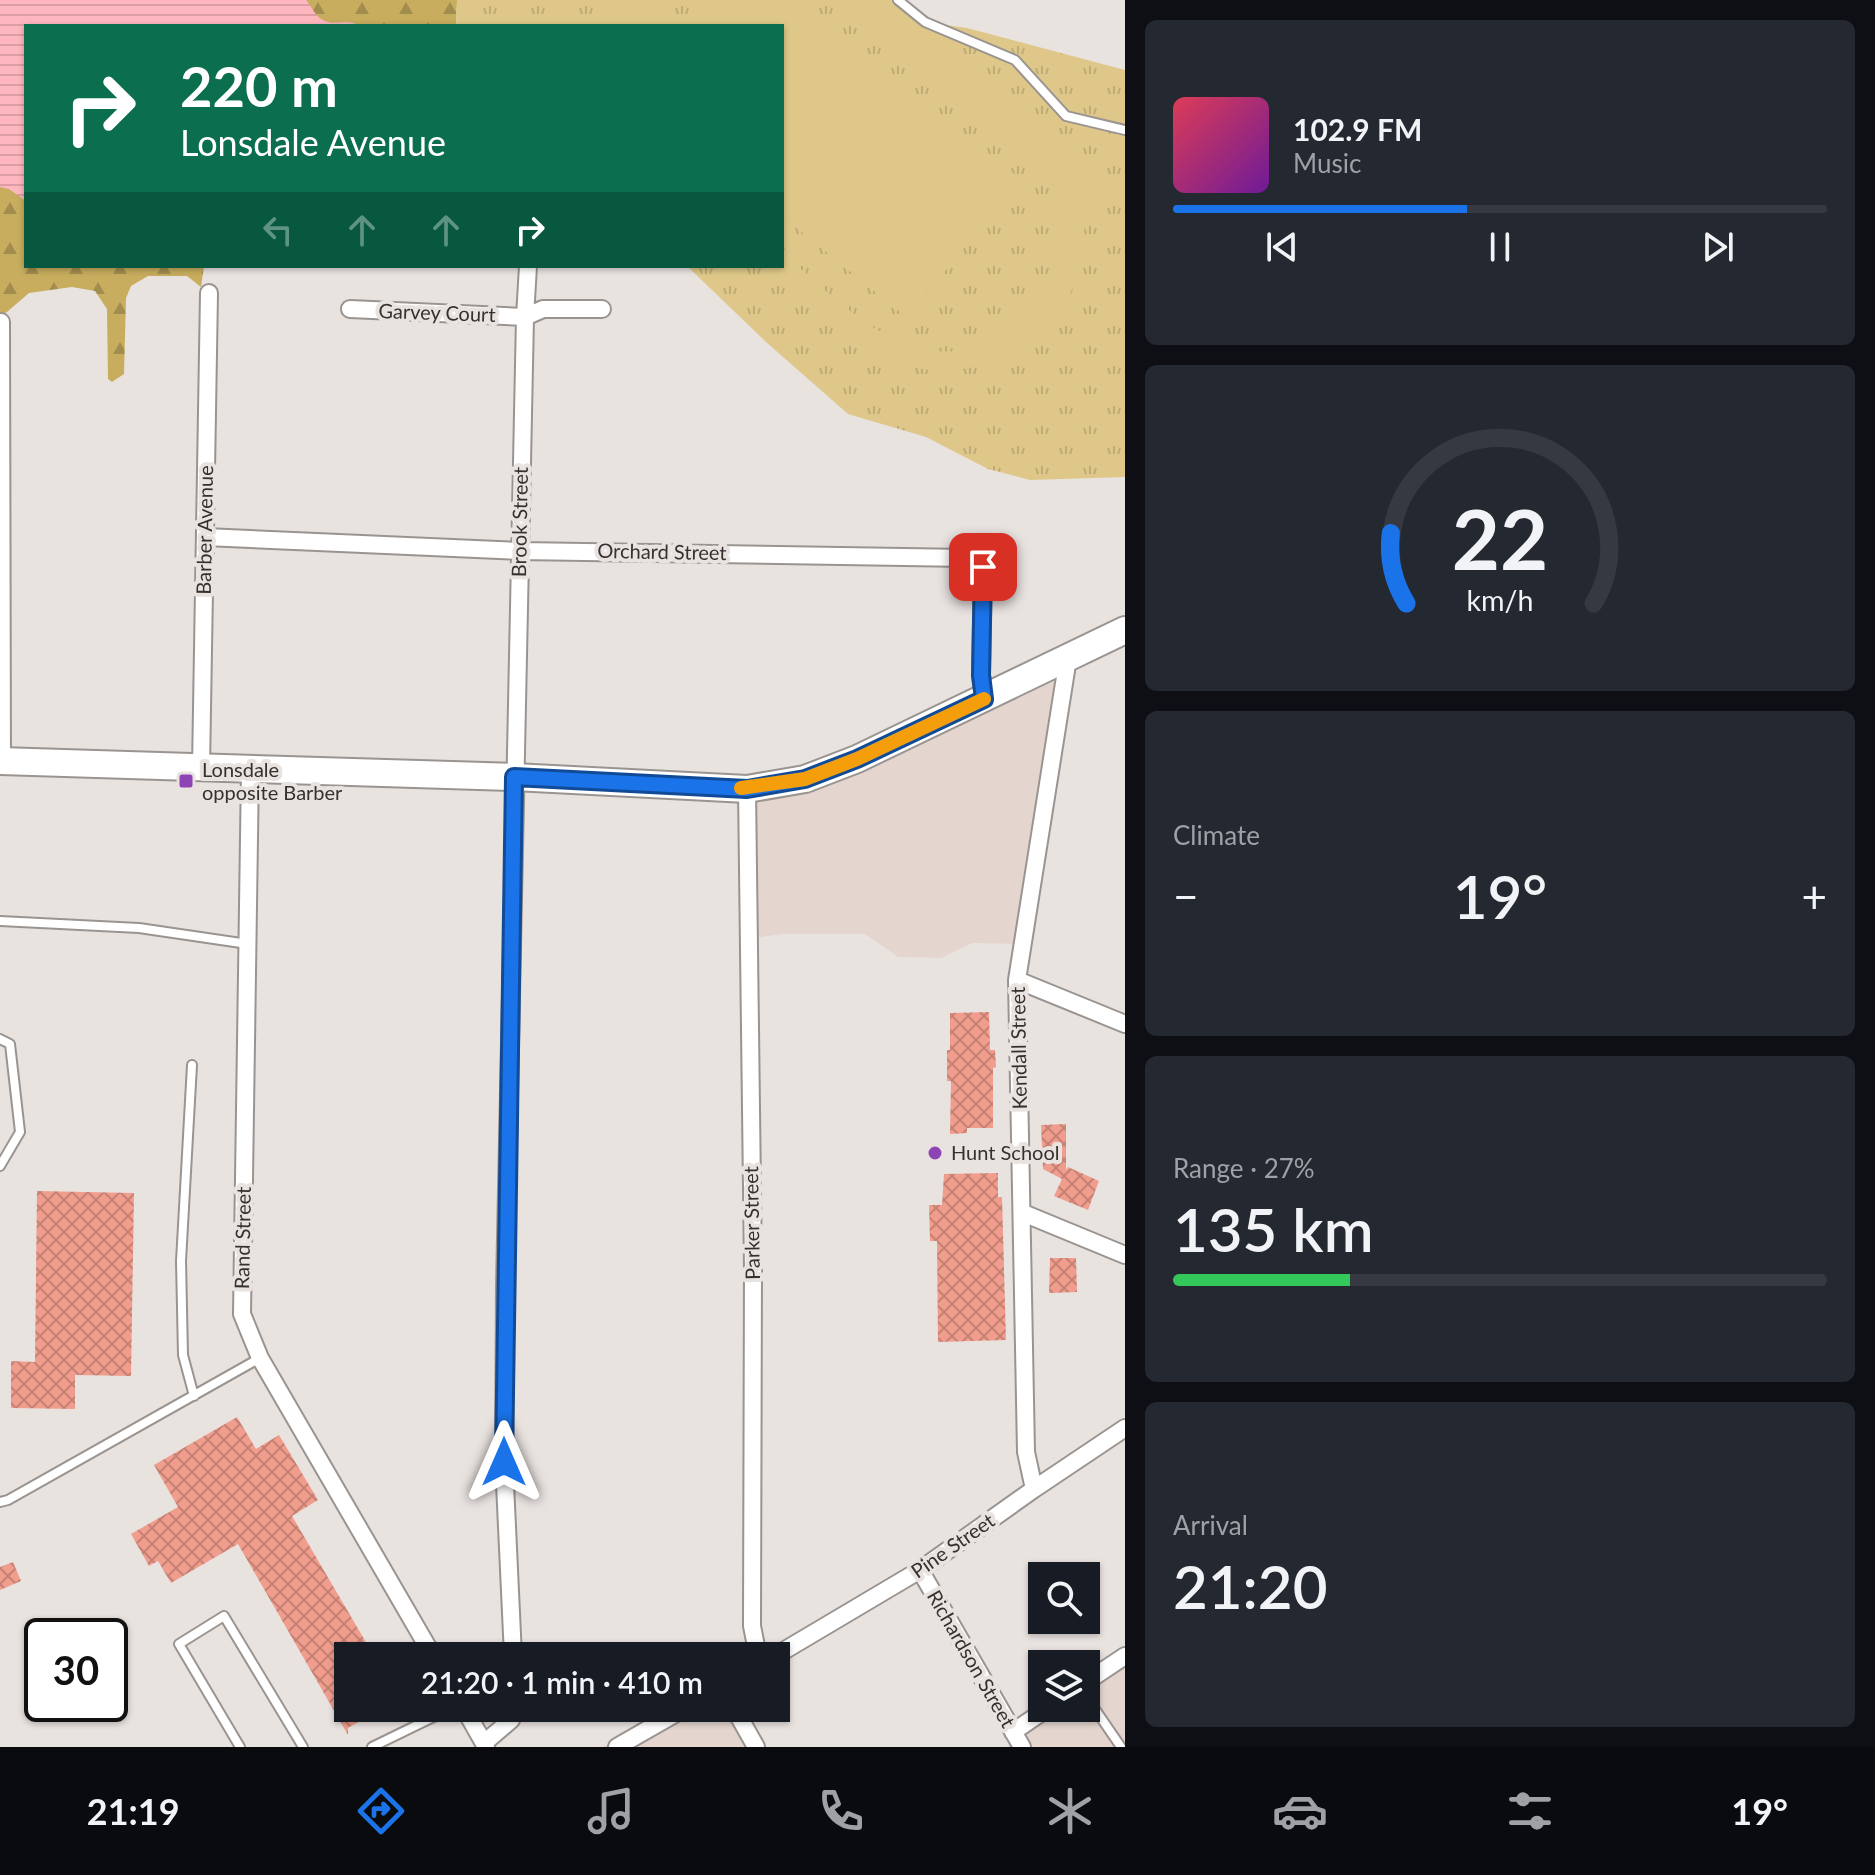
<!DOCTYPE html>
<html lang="en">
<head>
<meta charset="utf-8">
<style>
  :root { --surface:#171b24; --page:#242831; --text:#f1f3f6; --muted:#9ea1a6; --line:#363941; --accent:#1a73e8 }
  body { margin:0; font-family:Lato,sans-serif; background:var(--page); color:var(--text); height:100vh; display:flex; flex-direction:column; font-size:30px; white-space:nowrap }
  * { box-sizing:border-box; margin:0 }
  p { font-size:26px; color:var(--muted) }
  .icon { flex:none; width:44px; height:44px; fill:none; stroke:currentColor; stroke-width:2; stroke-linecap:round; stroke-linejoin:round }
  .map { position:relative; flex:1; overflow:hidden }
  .side { display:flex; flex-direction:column; gap:20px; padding:20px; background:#0d0f14; width:750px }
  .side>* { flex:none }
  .hud { position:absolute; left:24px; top:24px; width:760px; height:244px; border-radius:0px; box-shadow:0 2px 6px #0004; background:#0b6e4f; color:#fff; overflow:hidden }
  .controls { position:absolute; left:1028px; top:1562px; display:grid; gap:16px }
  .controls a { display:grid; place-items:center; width:72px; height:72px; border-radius:0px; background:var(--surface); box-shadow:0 2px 6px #0004; font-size:40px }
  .speed { position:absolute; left:24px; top:1618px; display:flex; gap:16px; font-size:40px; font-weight:700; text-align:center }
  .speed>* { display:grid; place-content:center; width:104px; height:104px; border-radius:50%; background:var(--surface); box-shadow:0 2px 6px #0004; line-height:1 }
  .speed .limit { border:4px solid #111; border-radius:12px; background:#fff; color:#111 }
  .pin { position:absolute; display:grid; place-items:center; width:68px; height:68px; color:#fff; margin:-34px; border-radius:16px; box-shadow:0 4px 12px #0006 }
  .me { position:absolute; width:88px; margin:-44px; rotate:0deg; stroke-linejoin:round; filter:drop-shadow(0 0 6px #0008) }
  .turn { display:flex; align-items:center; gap:28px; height:168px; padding:0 24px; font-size:36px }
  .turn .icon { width:104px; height:104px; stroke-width:2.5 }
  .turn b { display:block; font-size:56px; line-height:68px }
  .lanes { display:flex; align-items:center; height:76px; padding:0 24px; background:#0003; justify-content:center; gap:40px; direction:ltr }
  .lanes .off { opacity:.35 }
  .big { font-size:60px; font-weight:600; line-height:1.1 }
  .side .card { flex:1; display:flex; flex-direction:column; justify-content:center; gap:12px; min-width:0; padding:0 28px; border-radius:12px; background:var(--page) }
  .side .dial { align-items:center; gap:0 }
  .dial svg { height:208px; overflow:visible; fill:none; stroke:var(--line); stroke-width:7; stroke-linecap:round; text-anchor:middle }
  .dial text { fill:var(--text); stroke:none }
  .song { display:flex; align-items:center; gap:24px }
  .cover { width:96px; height:96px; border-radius:12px; background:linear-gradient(135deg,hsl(350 70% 55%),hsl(280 70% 35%)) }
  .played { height:8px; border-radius:4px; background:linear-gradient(90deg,var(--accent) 45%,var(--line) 45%) }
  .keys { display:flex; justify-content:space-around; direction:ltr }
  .heat { display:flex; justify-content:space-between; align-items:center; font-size:44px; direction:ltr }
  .charge { height:12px; border-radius:6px; background:linear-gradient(90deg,#34c759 27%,var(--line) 0) }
  .trip { position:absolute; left:334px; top:1642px; width:456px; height:80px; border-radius:0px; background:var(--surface); box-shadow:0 2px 6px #0004; font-weight:600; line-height:80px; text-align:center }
  .tabs { display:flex; height:128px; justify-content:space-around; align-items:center; background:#090b0e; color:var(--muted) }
  .tabs .icon { width:56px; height:56px }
  .tabs .on { color:var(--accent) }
  .tabs b { font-size:36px; color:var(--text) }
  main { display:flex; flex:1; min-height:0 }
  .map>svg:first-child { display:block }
  .built { fill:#e4d6cf }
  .forest { fill:url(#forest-firs) }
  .park { fill:url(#park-tufts) }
  .garden { fill:#dec788 }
  .water { fill:url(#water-rules) }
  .building { fill:url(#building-cross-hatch) }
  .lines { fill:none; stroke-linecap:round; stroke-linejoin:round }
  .lane-casing { stroke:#9a9491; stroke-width:12 }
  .street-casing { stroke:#9a9491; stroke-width:20 }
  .primary-casing { stroke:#9a9491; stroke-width:30 }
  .lane { stroke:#fff; stroke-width:8 }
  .street { stroke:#fff; stroke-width:16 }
  .primary { stroke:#fff; stroke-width:26 }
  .route-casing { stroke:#114b97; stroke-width:20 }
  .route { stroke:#1a73e8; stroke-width:14 }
  .slow { stroke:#f59e0b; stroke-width:14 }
  .poi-dot { fill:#8f44b6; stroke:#e9e3e0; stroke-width:3 }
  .labels { text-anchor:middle; stroke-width:8; stroke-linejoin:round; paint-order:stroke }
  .street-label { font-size:20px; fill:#343130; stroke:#e9e3e0 }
  .poi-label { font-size:20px; fill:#343130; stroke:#e9e3e0; text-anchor:start }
</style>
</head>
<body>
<main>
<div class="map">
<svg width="1125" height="1747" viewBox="0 0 1125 1747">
  <defs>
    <pattern id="forest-firs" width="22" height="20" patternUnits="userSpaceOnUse" patternTransform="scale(2)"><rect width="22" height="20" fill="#c8ad5e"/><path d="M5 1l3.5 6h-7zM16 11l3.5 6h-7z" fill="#a38d4e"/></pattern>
    <pattern id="park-tufts" width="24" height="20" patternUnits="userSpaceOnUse" patternTransform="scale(2)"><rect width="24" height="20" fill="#dec788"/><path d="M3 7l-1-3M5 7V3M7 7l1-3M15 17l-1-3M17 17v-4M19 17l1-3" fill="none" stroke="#bfab76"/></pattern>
    <pattern id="water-rules" width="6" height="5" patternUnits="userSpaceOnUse" patternTransform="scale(2)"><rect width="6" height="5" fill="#feb7bf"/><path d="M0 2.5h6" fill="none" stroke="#da9ea4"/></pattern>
    <pattern id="building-cross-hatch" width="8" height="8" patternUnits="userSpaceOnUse" patternTransform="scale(2)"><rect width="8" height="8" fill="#f19d8d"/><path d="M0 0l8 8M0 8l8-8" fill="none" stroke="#c48174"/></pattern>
  </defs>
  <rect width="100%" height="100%" fill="#e9e3e0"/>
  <path class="built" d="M1061,658l-46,286 -43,-1 -31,15 -43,-1 -33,-23h-83l-36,5 -3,-149 118,-31z
    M1125,1655v92h-118l40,-39h39v-26z
    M672,1708h51l23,39h-143z"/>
  <path class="forest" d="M229,0h228l-1,26h-228z
    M0,186l26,2v78h178l-3,21 -14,-11h-39l-17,10 -5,12 -2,76 -12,8 -4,-3 -1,-70 -12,-18 -23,-4 -43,6 -29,25z"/>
  <path class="park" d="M457,0h444l24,22 42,6 158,42v407l-95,3 -42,-11 -62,-32 -78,-23 -82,-72 -79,-76h95v-240h-326z"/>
  <path class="garden" d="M624,0h26l-15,26h-22z
    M725,0h75l220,179 -113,139 -125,-102v-190h-78z
    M844,0h34l236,192 -15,17 -22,-17c2,10 6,20 7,30 7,116 -116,184 -215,129l-105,-85h18v-13c43,35 91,88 146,97 86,15 158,-84 125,-162 -6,-13 -16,-24 -25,-35z"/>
  <path class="water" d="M0,0h306c6,7 10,18 19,21 12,5 23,-3 35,5h-334v175l-17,-12 -9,-2z"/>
  <path class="building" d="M989,1012l1,38h5l1,17 -3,1v60h-26v5l-17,1 1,-53h-4v-31h3v-37z
    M1066,1124v46l2,-3 31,14 -11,29 -34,-14 8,-17 -19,-10 -2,-44z
    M998,1173v24h4l4,143 -68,2 -1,-101h-7l-1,-36h13l2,-31z
    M37,1191l97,2 -3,183 -56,-1v34l-64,-1v-47l24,1z
    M1050,1258h26l1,34 -28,1z
    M237,1417l19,32 23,-14 39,65 -26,16 82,140h-26v52h34l-34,20v7l-110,-191 -67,39 -13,-22 -9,5 -18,-32 47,-27 -24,-42z
    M13,1562l8,19 -21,9v-23z"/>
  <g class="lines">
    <g class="lane-casing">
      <path id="lane" d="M898,0l27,22 90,38 51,56 59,14
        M0,921l139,7 109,16
        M0,1039l10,5 10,88 -20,34
        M192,1065l-11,196 2,94 11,41
        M0,1502l8,-2 252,-142
        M1086,1696l35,51
        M240,1747l-61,-103 45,-28 79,131
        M372,1747l80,-39"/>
    </g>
    <g class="street-casing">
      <path id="street" d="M350,309l175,8 18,-8h59
        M1,322l1,439
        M205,537l315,14 447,7 10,2 6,7 -2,108 3,24
        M201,768l8,-475
        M250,770l-8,544 18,44 173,298
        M747,789l6,479 -1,358 6,30
        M1017,980l108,44
        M1023,1213l102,42
        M1034,1489l-8,-37 -9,-472 51,-322
        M920,1570l102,177
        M513,1656l-9,-194 1,-176 20,-969 3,-51
        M775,1656l145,-86 114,-81 91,-61
        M1086,1682l39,-26
        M464,1708l22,39
        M734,1708l22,39
        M1013,1732l35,-24
        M484,1743l27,-23 3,-12
        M617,1747l68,-39"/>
    </g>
    <g class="primary-casing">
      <path id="primary" d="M0,761l514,16 233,12 58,-10 52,-20 268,-129"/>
    </g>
    <use href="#lane" class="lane"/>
    <use href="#street" class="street"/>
    <use href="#primary" class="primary"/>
  </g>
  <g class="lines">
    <g class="route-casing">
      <path id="route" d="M504,1462l10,-685 233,12 58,-10 52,-20 127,-60 -3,-24 2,-108"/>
    </g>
    <use href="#route" class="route"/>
    <path class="slow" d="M741,788l64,-9 52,-20 127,-60"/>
  </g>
  <g class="poi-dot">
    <rect x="178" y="773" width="16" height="16" rx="4"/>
    <circle cx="935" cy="1153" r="8"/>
  </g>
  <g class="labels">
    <g class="street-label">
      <text transform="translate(437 313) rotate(2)" y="7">Garvey Court</text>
      <text transform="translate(520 522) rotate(-89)" y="7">Brook Street</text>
      <text transform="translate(205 530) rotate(-89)" y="7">Barber Avenue</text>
      <text transform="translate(662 552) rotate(1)" y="7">Orchard Street</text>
      <text transform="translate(1019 1048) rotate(-91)" y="7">Kendall Street</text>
      <text transform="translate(752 1223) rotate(-91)" y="7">Parker Street</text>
      <text transform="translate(243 1238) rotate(-89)" y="7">Rand Street</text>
      <text transform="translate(953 1546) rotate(-35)" y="7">Pine Street</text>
      <text transform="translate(971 1659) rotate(60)" y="7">Richardson Street</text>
    </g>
    <g class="poi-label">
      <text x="202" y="777">Lonsdale<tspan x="202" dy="23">opposite Barber</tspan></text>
      <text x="951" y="1160">Hunt School</text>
    </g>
  </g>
</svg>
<div class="controls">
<a><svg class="icon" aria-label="search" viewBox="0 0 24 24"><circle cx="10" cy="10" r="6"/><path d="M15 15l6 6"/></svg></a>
<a><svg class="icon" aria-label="layers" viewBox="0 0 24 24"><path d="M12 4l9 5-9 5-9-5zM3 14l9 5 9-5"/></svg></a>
</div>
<div class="speed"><div class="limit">30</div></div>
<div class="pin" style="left:983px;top:567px;background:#d93025"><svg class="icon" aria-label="arrive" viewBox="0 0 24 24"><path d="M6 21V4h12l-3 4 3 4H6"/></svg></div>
<svg class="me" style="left:504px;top:1462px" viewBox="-20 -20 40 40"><path d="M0-17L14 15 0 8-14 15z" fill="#1a73e8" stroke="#fff" stroke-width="4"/></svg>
<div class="trip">21:20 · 1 min · 410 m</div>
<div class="hud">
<div class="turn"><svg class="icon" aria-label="right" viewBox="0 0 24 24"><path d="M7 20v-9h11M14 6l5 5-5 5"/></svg><div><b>220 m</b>Lonsdale Avenue</div></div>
<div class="lanes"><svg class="icon off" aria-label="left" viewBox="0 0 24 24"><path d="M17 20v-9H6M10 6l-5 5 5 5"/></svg><svg class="icon off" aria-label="ahead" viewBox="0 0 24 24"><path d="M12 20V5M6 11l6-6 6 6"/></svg><svg class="icon off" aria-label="ahead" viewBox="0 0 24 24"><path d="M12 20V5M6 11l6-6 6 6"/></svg><svg class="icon" aria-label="right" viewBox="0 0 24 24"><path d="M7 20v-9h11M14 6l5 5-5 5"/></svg></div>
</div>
</div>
<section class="side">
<div class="card">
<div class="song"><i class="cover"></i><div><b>102.9 FM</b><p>Music</p></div></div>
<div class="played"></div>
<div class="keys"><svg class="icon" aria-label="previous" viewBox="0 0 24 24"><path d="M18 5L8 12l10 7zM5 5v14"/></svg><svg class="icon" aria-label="pause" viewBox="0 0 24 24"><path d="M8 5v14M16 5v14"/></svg><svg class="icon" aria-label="next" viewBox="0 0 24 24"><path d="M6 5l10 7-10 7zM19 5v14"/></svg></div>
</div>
<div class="card dial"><svg viewBox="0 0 100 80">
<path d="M14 69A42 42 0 1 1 86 69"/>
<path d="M14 69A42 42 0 0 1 8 42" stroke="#1a73e8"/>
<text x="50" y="56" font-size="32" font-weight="700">22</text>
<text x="50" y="72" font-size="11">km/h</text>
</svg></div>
<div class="card"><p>Climate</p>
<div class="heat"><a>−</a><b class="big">19°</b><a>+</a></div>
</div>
<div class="card"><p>Range · 27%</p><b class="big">135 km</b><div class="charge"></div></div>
<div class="card"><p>Arrival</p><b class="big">21:20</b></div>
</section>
</main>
<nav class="tabs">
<b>21:19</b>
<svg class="icon on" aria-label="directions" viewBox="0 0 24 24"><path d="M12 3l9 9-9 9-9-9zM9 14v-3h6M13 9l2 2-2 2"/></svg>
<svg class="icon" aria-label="music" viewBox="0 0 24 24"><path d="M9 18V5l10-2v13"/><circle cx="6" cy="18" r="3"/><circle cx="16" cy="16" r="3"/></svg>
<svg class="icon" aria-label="phone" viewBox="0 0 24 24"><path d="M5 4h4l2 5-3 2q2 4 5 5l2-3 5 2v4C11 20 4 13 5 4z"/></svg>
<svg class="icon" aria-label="climate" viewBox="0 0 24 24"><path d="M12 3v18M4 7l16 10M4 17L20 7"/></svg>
<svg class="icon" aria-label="car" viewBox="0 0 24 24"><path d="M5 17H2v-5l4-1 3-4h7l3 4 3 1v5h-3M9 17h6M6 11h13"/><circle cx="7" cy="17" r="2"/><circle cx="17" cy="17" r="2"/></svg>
<svg class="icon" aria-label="filters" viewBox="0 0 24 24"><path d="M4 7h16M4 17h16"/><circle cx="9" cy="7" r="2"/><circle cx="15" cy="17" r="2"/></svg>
<b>19°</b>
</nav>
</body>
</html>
